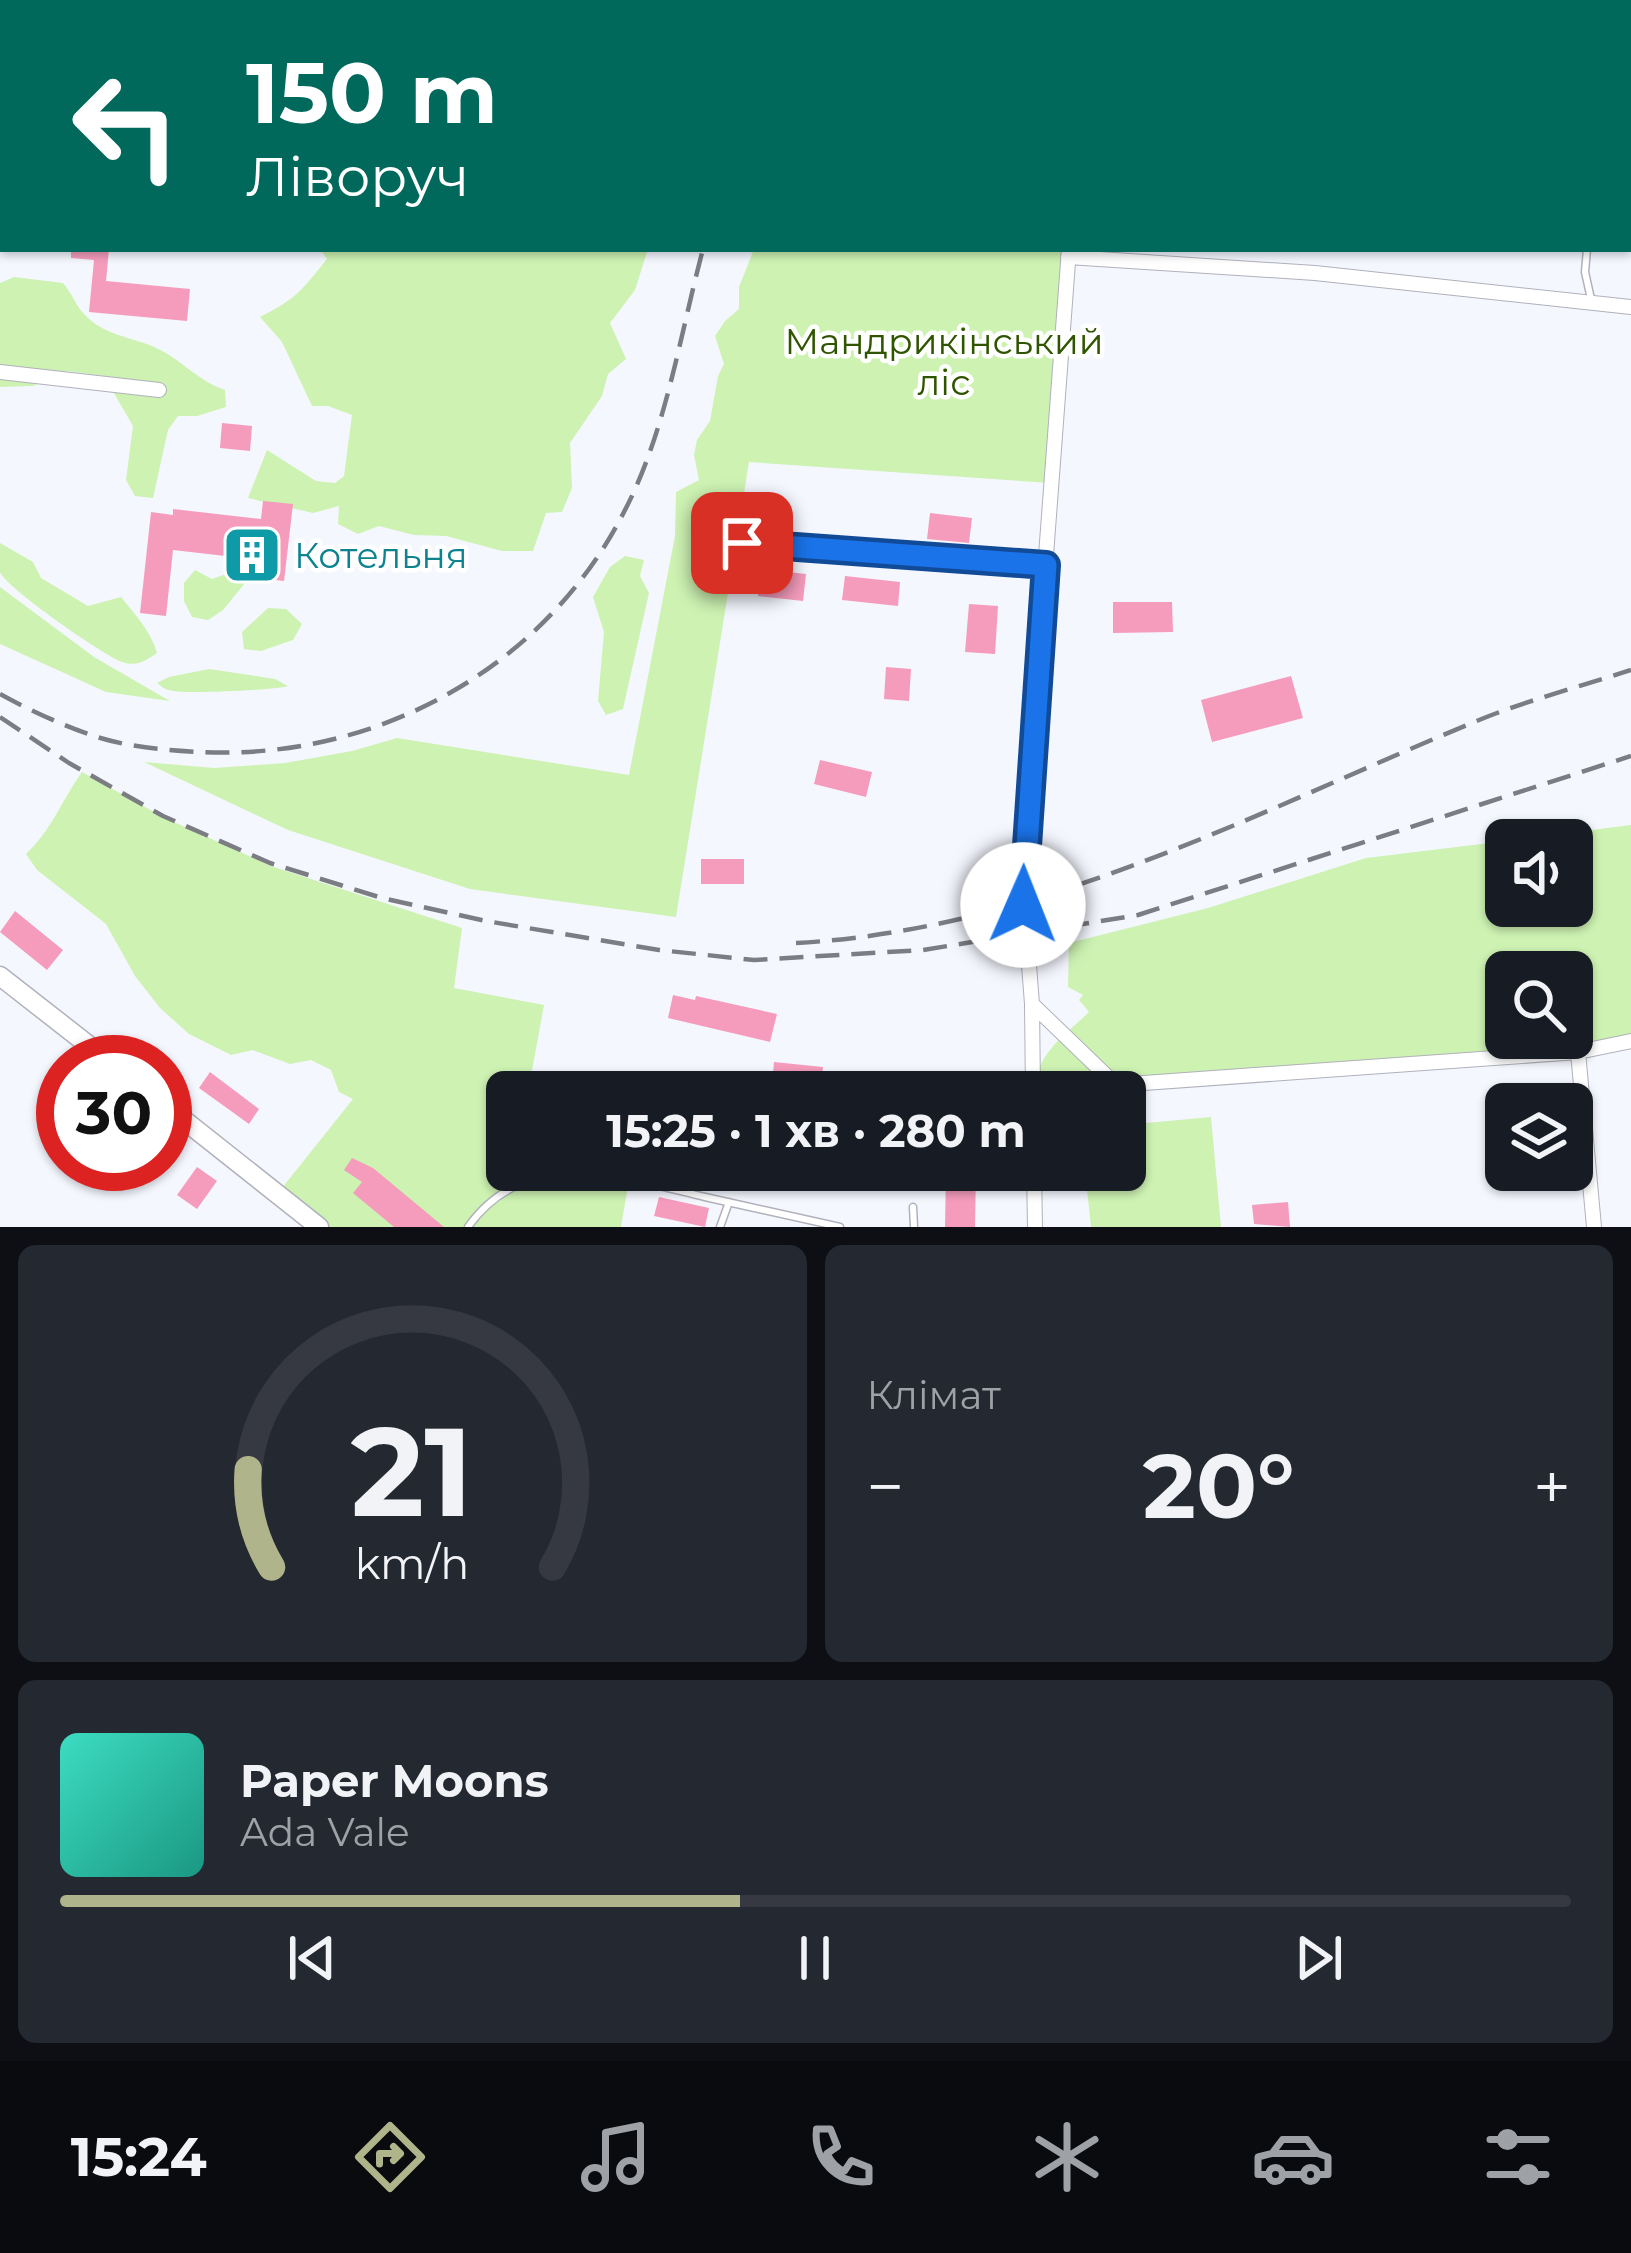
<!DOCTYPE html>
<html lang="uk">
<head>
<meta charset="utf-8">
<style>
  :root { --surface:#171b24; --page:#242831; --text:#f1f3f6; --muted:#9ea1a6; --line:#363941; --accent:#afb48a }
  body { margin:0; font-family:Montserrat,sans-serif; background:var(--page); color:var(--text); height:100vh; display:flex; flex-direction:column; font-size:45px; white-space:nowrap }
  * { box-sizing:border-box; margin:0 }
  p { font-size:39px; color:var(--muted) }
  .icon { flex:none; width:66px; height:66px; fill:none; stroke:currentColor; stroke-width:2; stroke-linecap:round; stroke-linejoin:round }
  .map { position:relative; height:1227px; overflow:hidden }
  .drawer { display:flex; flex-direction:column; gap:18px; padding:18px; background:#0d0f14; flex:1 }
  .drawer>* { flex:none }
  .banner { position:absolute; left:0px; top:0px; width:1632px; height:252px; box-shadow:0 3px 9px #0004; background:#00695c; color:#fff; overflow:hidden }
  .fabs { position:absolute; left:1485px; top:819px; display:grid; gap:24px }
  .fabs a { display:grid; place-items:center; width:108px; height:108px; border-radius:18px; background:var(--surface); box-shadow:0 3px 9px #0004; font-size:60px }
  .speed { position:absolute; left:36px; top:1035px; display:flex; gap:24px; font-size:60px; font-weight:700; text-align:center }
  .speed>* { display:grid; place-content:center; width:156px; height:156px; border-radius:50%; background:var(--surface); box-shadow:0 3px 9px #0004; line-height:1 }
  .speed .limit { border:18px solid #d22; background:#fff; color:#111 }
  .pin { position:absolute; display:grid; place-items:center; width:102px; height:102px; color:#fff; margin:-51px; border-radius:24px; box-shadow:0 6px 18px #0006 }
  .me { position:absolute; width:132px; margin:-66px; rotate:1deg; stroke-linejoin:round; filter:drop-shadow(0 0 9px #0008) }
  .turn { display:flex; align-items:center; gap:42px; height:252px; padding:0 48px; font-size:54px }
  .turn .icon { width:156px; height:156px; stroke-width:2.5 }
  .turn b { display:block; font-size:84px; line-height:102px }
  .big { font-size:90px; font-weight:700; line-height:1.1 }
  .drawer .card { flex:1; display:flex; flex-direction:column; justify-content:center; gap:18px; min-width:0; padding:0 42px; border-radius:18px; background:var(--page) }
  .drawer .dial { align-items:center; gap:0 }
  .dial svg { height:312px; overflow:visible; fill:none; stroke:var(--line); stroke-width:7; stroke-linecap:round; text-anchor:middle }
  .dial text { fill:var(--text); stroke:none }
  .song { display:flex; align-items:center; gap:36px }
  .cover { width:144px; height:144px; border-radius:18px; background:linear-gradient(135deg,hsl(170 70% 55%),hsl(170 70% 35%)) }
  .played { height:12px; border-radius:6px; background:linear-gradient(90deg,var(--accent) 45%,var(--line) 45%) }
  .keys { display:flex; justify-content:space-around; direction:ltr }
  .heat { display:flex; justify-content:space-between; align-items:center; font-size:66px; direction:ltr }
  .drawer .tiles { flex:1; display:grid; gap:18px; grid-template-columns:1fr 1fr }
  .card:last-child { grid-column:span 2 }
  .trip { position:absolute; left:486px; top:1071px; width:660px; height:120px; border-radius:18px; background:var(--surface); box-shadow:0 3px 9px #0004; font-weight:700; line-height:120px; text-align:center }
  .dock { display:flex; height:192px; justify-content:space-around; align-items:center; background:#090b0e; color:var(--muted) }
  .dock .icon { width:84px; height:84px }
  .dock .current { color:var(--accent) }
  .dock b { font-size:54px; color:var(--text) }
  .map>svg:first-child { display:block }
  .green { fill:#cdf2b2; fill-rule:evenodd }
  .building { fill:#f59cbc }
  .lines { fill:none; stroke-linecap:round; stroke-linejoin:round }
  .lane-casing { stroke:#b0b1bb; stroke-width:9 }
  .street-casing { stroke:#b0b1bb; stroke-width:16 }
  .secondary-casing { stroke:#b0b1bb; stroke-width:21 }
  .lane { stroke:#fff; stroke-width:6 }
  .street { stroke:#fff; stroke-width:14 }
  .secondary { stroke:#fff; stroke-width:18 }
  .rail { stroke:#7c7d83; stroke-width:4.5; stroke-dasharray:24 12; stroke-linecap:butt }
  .route-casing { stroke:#114b97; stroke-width:30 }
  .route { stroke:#1a73e8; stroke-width:21 }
  .labels { text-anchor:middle; stroke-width:9; stroke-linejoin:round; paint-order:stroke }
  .park-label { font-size:36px; fill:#305500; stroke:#fff }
  .culture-label { font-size:36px; fill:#0d838f; stroke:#fff; text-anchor:start }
</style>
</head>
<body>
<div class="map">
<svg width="1631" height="1227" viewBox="0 0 1631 1227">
  <rect width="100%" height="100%" fill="#f5f7ff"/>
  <path class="green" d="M43,0h732l-1,3z
    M320,249h328l-13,41 -25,33 16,36 -18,15 -6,22 -32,47 2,45 -10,24 -16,1 -13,38h-31l-56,-15 -32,-1 -35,-9 -21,8 -20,-10 1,-18 -26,7 -65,-15 19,-48 49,31 19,2 9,-7 8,-61 -24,-9h-16l-30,-64 -22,-25c36,-18 42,-27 67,-58z
    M754,249h315l-19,234 -301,-21 -73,455 -206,-28 -182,-59 -144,-68 70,6 71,-5 67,-12 45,-13 232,37 46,-239 1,-44 23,-12 -5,-25 3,-15 13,-19 8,-45 6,-12 -9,-28 10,-15 14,-12v-22z
    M14,277l49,6c9,10 13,23 21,31 20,21 43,22 68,32 27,11 44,34 73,44l1,17 -29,9h-19l-10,14 -15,68 -18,-2 -9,-16 7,-54 -29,-50 -36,-5 -35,15 -33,1v-104z
    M0,543l33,19 8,16 47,28 33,-9c13,16 31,36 36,56 -12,8 -20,14 -35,9 -19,-7 -117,-75 -122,-90 0,-7 0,-21 0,-29z
    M625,556l19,4 -4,16 9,17 -26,116 -17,6 -8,-14 6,-69 -11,-35 17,-30z
    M195,570l17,9 17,-6 16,10 -22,27 -15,10 -16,-3 -8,-16v-18z
    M0,587l94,70 76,44 -64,-9 -106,-48z
    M268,608l18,1 16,15 -9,16 -32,11 -17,-2 -2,-17z
    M209,669l66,10 13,7c-9,4 -103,8 -114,5 -11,-2 -9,-2 -17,-8l12,-6z
    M82,772l83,46 109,49 188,61 -8,60 90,17 -16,87h-21v78h7l-2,16 52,-13 65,7 -8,47h-302l-41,-34 75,-94 -14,-7 -8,-22 -20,-10 -21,4 -37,-14 -22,5 -42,-21 -29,-26 -25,-32 -29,-52 -69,-54 -11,-16c25,-23 36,-54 56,-82z
    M1631,825v216l-267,26 -331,23c6,-39 30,-53 56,-78l-10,-12 4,-5 -15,-8 1,-44 139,-35 158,-50 140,-17v65h66v-66h-61zM1506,972h66v66h-66z
    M1211,1117l10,110h-130l-6,-57h40v-45z"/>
  <path class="building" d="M71,249h38l-3,32 84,8 -3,32 -98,-9 5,-52 -23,-2z
    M222,423l30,3 -2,25 -30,-3z
    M263,501l30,3 -9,77 -26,-3 2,-18 -87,-10 -7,66 -26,-3 11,-101 22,3v-6l88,10z
    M930,513l42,5 -3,25 -42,-4z
    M761,569l45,5 -3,27 -45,-5z
    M845,576l55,6 -2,24 -56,-6z
    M1113,602h59l1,30 -60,1z
    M969,604l29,2 -3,48 -30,-2z
    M886,667l25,2 -2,32 -25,-2z
    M1291,676l12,42 -91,24 -11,-42z
    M820,760l52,12 -6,25 -52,-13z
    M701,859h43v25h-43z
    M15,911l48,39 -16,20 -47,-38z
    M673,995l22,5 1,-4 81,18 -7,28 -102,-24z
    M774,1062l49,5 -2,24 -43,1 1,-5 -7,-1z
    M210,1072l49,37 -10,15 -50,-36z
    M352,1158l21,10 71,59h-50l-41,-34 9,-11 -18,-12z
    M197,1167l20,14 -20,28 -20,-14z
    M946,1170h30l-1,57h-30z
    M659,1197l50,11 -4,19 -51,-11z
    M1288,1202l2,25 -36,-3 -2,-19z"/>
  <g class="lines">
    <g class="lane-casing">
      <path id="lane" d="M76,0l3,3
        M1610,3v-3
        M1587,249l-2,23 6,27
        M741,543l301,21
        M712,1092l2,-13
        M690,1193l5,-23
        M913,1207l1,20
        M468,1227c59,-83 155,-49 237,-30 45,10 90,20 135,30
        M720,1227l9,-25"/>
    </g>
    <g class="street-casing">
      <path id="street" d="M1093,3v-3
        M0,103l3,1
        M1068,257l247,16 316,34
        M0,372l159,18
        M1032,1004l84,81 462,-33 53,-11
        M1578,1052l16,175
        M1033,1092l-1,-88 -10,-129 47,-626
        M1034,1170l1,57"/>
    </g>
    <g class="secondary-casing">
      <path id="secondary" d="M0,976l110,86
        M165,1105l154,122"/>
    </g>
    <use href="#lane" class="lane"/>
    <use href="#street" class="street"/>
    <use href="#secondary" class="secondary"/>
    <path class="rail" d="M807,3l2,-3
      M0,694c29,16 60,30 91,41 35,12 72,15 108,17 176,9 346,-83 426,-242 41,-79 55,-175 78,-261
      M0,717l69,46 94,53 107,47 112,35 104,23 173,29 95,10 169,-10 215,-35 493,-159
      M796,943c245,-13 465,-134 688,-225 48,-19 98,-32 147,-48"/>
  </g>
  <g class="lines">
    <g class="route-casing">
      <path id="route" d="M742,543l304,22 -23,340"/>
    </g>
    <use href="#route" class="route"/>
  </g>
  <defs>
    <g id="building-square" transform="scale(3)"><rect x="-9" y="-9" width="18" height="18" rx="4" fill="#0f9aa8" stroke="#fff"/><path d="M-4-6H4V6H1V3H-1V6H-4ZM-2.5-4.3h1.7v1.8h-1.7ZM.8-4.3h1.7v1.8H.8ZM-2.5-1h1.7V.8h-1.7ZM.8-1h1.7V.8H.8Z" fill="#fff"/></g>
  </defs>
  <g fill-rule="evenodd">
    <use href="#building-square" x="252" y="555"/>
  </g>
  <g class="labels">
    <g class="park-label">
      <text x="944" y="354">Мандрикінський<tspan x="944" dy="41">ліс</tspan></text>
    </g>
    <g class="culture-label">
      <text x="294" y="568">Котельня</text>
    </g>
  </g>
</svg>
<div class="fabs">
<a><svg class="icon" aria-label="sound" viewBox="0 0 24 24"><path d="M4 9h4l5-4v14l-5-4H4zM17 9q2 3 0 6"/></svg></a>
<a><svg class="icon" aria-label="search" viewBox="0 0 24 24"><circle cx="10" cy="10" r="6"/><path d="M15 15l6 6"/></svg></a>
<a><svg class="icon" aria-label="layers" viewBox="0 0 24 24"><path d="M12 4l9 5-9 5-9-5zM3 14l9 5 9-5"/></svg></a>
</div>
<div class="speed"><div class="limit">30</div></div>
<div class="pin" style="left:742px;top:543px;background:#d93025"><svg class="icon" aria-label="arrive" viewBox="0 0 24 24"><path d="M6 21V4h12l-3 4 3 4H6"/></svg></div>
<svg class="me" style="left:1023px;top:905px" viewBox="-20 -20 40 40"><circle r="19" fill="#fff"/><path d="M0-13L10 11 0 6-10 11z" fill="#1a73e8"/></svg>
<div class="trip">15:25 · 1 хв · 280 m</div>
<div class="banner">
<div class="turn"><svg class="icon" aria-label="left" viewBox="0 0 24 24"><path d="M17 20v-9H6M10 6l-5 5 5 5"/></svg><div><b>150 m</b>Ліворуч</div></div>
</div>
</div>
<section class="drawer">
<div class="tiles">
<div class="card dial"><svg viewBox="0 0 100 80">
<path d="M14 69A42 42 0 1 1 86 69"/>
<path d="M14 69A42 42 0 0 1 8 44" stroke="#afb48a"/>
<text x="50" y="56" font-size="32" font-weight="700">21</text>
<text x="50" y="72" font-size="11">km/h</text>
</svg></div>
<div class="card"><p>Клімат</p>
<div class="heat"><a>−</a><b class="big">20°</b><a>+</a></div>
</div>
<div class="card">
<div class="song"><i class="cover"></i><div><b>Paper Moons</b><p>Ada Vale</p></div></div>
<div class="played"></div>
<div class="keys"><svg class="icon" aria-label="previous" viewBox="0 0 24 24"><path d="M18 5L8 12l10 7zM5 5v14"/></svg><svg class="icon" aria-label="pause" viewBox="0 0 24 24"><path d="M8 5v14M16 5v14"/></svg><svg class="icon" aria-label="next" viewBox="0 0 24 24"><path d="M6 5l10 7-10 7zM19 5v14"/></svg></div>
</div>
</div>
</section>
<nav class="dock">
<b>15:24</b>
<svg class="icon current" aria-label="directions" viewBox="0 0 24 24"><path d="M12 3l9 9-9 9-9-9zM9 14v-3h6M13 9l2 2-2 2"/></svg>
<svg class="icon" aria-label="music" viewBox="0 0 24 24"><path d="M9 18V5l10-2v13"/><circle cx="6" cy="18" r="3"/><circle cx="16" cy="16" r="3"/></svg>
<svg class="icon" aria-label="phone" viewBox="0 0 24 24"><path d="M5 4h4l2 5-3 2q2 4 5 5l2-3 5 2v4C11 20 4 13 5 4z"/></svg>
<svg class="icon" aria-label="climate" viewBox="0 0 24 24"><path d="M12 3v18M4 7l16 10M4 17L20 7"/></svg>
<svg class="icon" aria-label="car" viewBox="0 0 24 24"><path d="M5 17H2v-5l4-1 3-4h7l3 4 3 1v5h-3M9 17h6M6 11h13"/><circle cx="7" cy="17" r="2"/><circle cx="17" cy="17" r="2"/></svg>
<svg class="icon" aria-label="filters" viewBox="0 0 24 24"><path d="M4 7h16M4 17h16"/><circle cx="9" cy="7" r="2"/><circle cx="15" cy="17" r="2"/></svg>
</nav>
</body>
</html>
